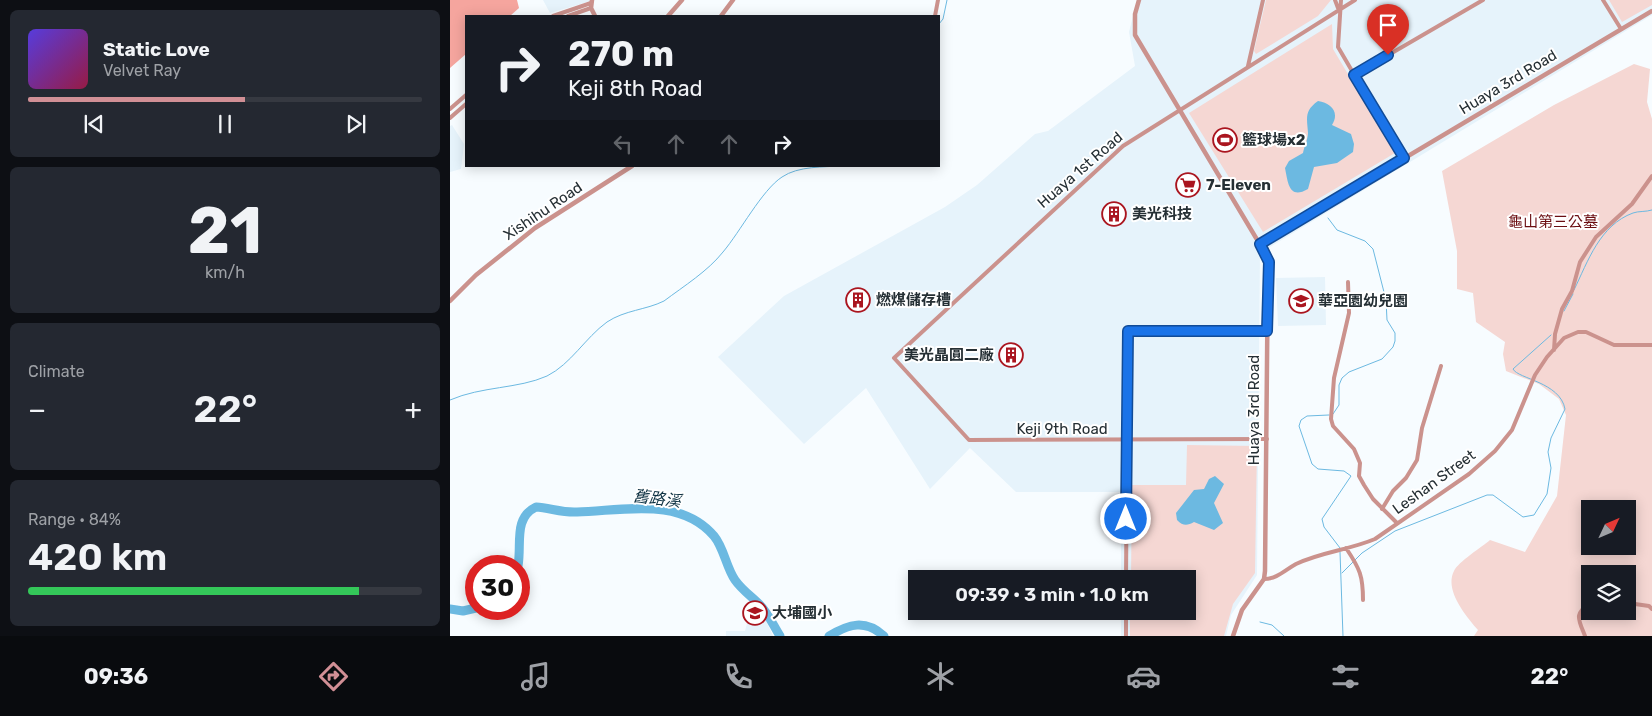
<!DOCTYPE html>
<html lang="en">
<head>
<meta charset="utf-8">
<style>
  :root { --surface:#171b24; --page:#242831; --text:#f1f3f6; --muted:#9ea1a6; --line:#363941; --accent:#d18f95 }
  body { margin:0; font-family:Rubik,"Noto Sans TC",sans-serif; background:var(--page); color:var(--text); height:100vh; display:flex; flex-direction:column; font-size:19px; white-space:nowrap }
  * { box-sizing:border-box; margin:0 }
  p { font-size:16px; color:var(--muted) }
  .icon { flex:none; width:28px; height:28px; fill:none; stroke:currentColor; stroke-width:2; stroke-linecap:round; stroke-linejoin:round }
  .map { position:relative; flex:1; overflow:hidden }
  .drawer { display:flex; flex-direction:column; gap:10px; padding:10px; background:#0d0f14; width:450px }
  .drawer>* { flex:none }
  .guide { position:absolute; left:15px; top:15px; width:475px; height:152px; border-radius:0px; box-shadow:0 2px 12px #0003; background:#171b24; color:var(--text); overflow:hidden }
  .needle { width:32px; rotate:46deg }
  .controls { position:absolute; left:1131px; top:500px; display:grid; gap:10px }
  .controls a { display:grid; place-items:center; width:55px; height:55px; border-radius:0px; background:var(--surface); box-shadow:0 2px 12px #0003; font-size:25px }
  .speed { position:absolute; left:15px; top:555px; display:flex; gap:10px; font-size:25px; font-weight:700; text-align:center }
  .speed>* { display:grid; place-content:center; width:65px; height:65px; border-radius:50%; background:var(--surface); box-shadow:0 2px 12px #0003; line-height:1 }
  .speed .limit { border:8px solid #d22; background:#fff; color:#111 }
  .pin { position:absolute; display:grid; place-items:center; width:42px; height:42px; color:#fff; margin:-51px -21px; border-radius:50% 50% 50% 0; rotate:-45deg; box-shadow:0 0 5px #0007 }
  .pin .icon { rotate:45deg }
  .me { position:absolute; width:55px; margin:-28px; rotate:0deg; stroke-linejoin:round; filter:drop-shadow(0 0 4px #0008) }
  .turn { display:flex; align-items:center; gap:18px; height:105px; padding:0 20px; font-size:22px }
  .turn .icon { width:65px; height:65px; stroke-width:2.5 }
  .turn b { display:block; font-size:35px; line-height:42px }
  .lanes { display:flex; align-items:center; height:48px; padding:0 20px; background:#0003; justify-content:center; gap:25px; direction:ltr }
  .lanes .off { opacity:.35 }
  .big { font-size:38px; font-weight:600; line-height:1.1 }
  .drawer .widget { flex:1; display:flex; flex-direction:column; justify-content:center; gap:8px; min-width:0; padding:0 18px; border-radius:8px; background:var(--page) }
  .drawer .dial { align-items:center; gap:0 }
  .dial b { font-size:65px; line-height:1 }
  .song { display:flex; align-items:center; gap:15px }
  .cover { width:60px; height:60px; border-radius:8px; background:linear-gradient(135deg,hsl(250 70% 55%),hsl(340 70% 35%)) }
  .played { height:5px; border-radius:2px; background:linear-gradient(90deg,var(--accent) 55%,var(--line) 55%) }
  .keys { display:flex; justify-content:space-around; direction:ltr }
  .heat { display:flex; justify-content:space-between; align-items:center; font-size:28px; direction:ltr }
  .charge { height:8px; border-radius:4px; background:linear-gradient(90deg,#34c759 84%,var(--line) 0) }
  .trip { position:absolute; left:458px; top:570px; width:288px; height:50px; border-radius:0px; background:var(--surface); box-shadow:0 2px 12px #0003; font-weight:600; line-height:50px; text-align:center }
  .tabs { display:flex; height:80px; justify-content:space-around; align-items:center; background:#090b0e; color:var(--muted) }
  .tabs .icon { width:35px; height:35px }
  .tabs .on { color:var(--accent) }
  .tabs b { font-size:22px; color:var(--text) }
  main { display:flex; flex:1; min-height:0 }
  .map>svg:first-child { display:block }
  .built { fill:#e6f3fb }
  .green { fill:#f5d7d3; fill-rule:evenodd }
  .forest { fill:#f5a59e }
  .water { fill:#6cb9e1 }
  .lines { fill:none; stroke-linecap:round; stroke-linejoin:round }
  .stream { stroke:#6cb9e1; stroke-width:1 }
  .river { stroke:#6cb9e1; stroke-width:9 }
  .minor { stroke:#cb928d; stroke-width:4 }
  .tertiary { stroke:#cb928d; stroke-width:4.5 }
  .route-casing { stroke:#114b97; stroke-width:12 }
  .route { stroke:#1a73e8; stroke-width:9 }
  .labels { text-anchor:middle; stroke-width:4; stroke-linejoin:round; paint-order:stroke }
  .street-label { font-size:15px; fill:#252f34; stroke:#fff }
  .poi-label { font-size:15px; font-weight:bold; fill:#252f34; stroke:#fff; text-anchor:start }
  .park-label { font-size:15px; fill:#6b0e12; stroke:#fff }
  .water-label { font-size:16px; font-style:italic; fill:#0d3142; stroke:#fff }
</style>
</head>
<body>
<main>
<section class="drawer">
<div class="widget">
<div class="song"><i class="cover"></i><div><b>Static Love</b><p>Velvet Ray</p></div></div>
<div class="played"></div>
<div class="keys"><svg class="icon" aria-label="previous" viewBox="0 0 24 24"><path d="M18 5L8 12l10 7zM5 5v14"/></svg><svg class="icon" aria-label="pause" viewBox="0 0 24 24"><path d="M8 5v14M16 5v14"/></svg><svg class="icon" aria-label="next" viewBox="0 0 24 24"><path d="M6 5l10 7-10 7zM19 5v14"/></svg></div>
</div>
<div class="widget dial"><b>21</b><p>km/h</p></div>
<div class="widget"><p>Climate</p>
<div class="heat"><a>−</a><b class="big">22°</b><a>+</a></div>
</div>
<div class="widget"><p>Range · 84%</p><b class="big">420 km</b><div class="charge"></div></div>
</section>
<div class="map">
<svg width="1202" height="636" viewBox="0 0 1202 636">
  <rect width="100%" height="100%" fill="#f7fcff"/>
  <path class="built" d="M93,0h52l-45,13z
    M687,0h515v15l-392,238 -3,322 -26,40 -5,21h-105v-25h65v-32h-65v-87h-105l-46,-44 -40,41 -64,-101 -62,56 -86,-87 66,-61 161,-89 32,-22 58,-51 13,-3 87,-65 -6,-34z
    M2,125l12,19 -3,25 -11,3v-46z
    M875,277l1,48 -48,1 -2,-48z
    M302,604l14,17 7,15h-47v-5h19z"/>
  <path class="green" d="M816,0h65l-13,16 -62,38 -2,-3z
    M1159,0h43v5l-30,17z
    M882,24l1,25 62,104 -132,79 -74,-119z
    M1184,64l16,5 -3,33 5,17v517h-178l4,-6c-12,-14 -34,-40 -24,-59 4,-9 28,-24 36,-31l35,12 32,-56 9,-81 -7,-16 -20,-15 -33,-13 -3,-17 2,-12 -29,-20 -3,-29 -16,-4v-38l-15,-80 112,-66zM1140,509h38v37h-38zM1140,574h38v37h-38z
    M737,445l70,1 -2,127 -22,31 -9,32h-94v-25h56v-32h-55l1,-94h54z"/>
  <path class="forest" d="M0,0h67l2,8 -9,8h-44v38l-16,14z"/>
  <path class="water" d="M868,101c13,2 22,11 14,24l19,9 3,10 -1,8 -16,11 -23,4 -6,22c-19,11 -20,-6 -23,-21l4,-7 14,-8c1,-6 5,-14 5,-20 -1,-15 -4,-22 10,-32z
    M765,476l9,8 -10,19 9,20 -9,7 -20,-8c-7,4 -11,4 -17,-2l-1,-7 18,-23 10,-1 5,-10z"/>
  <g class="lines">
    <path class="stream" d="M489,24l4,-5 4,-19
      M878,218l9,12 28,11 8,8 13,51 1,20 8,13v8l-2,6 -11,12 -33,13 -7,6 -3,7v20l-6,9
      M1124,290c14,-29 26,-65 59,-77 5,-2 13,-1 19,-3
      M1114,311l9,-17
      M0,400c32,-14 68,-11 97,-24 24,-12 38,-38 60,-54 18,-12 39,-12 57,-21 20,-15 44,-30 59,-49 17,-20 39,-62 59,-75 16,-11 42,-10 60,-11
      M879,415l-22,1 -6,4 -2,6 13,38 6,5 26,2 7,5 -29,43 2,8 16,21
      M890,552l3,84
      M892,573l20,-20 33,-22 92,-36h6l30,22 11,-2 13,-21 4,-26 -3,-16 3,-14 14,-29c-5,-27 -47,-30 -52,-40l38,-34
      M810,622l12,3 12,11"/>
    <path class="river" d="M68,566c4,-22 -5,-48 18,-59 14,1 27,6 41,5 45,-1 103,-16 137,24 10,12 12,31 21,44 7,10 16,16 24,24 9,9 14,21 21,32
      M0,609l13,2 13,-3
      M379,636c20,-12 36,-17 55,0"/>
    <path class="minor" d="M885,0l3,8
      M891,0l-3,47 65,111
      M1153,0l18,29
      M103,16l38,-13
      M118,16l23,-8
      M485,16l3,-16
      M798,66l15,-66
      M904,75l129,-75
      M0,109l16,-14
      M0,118l16,-14
      M898,282l1,31 -15,65 -3,41 2,7 21,23 6,14 -1,13 5,9 9,14 24,24
      M1104,350l1,-16 7,-25 10,-18 8,-29 16,-25 36,-33 20,-28
      M817,439l-298,1 -75,-82 229,-212 232,-146
      M932,509l11,-18 13,-13 11,-18 5,-32 19,-62
      M896,548c14,21 17,28 17,52
      M676,579l2,-248h139
      M814,579c13,0 21,-9 32,-15 25,-12 53,-14 79,-25l94,-65 26,-23 17,-21 23,-55 12,-18 17,-19 14,-6h8l28,13h38
      M1178,603l21,3 3,3
      M676,636v-25
      M1135,636c-7,-18 -11,-21 5,-34"/>
    <path class="tertiary" d="M142,0l-1,8 4,8
      M689,0l-4,14v21l133,223 -3,313 -1,8 -22,31 -9,26
      M218,16l14,-16
      M271,16l12,-16
      M810,244l392,-233
      M0,301l26,-26 59,-47 97,-62"/>
  </g>
  <g class="lines">
    <g class="route-casing">
      <path id="route" d="M676,519l2,-188h139l2,-69 -9,-18 144,-86 -50,-83 34,-20"/>
    </g>
    <use href="#route" class="route"/>
  </g>
  <defs>
    <g id="stadium-ring" transform="scale(1.25)"><circle r="9.5" fill="#fff" stroke="#aa151f" stroke-width="1.5"/><path d="M0-5a6.5 5 0 1 0 0 10a6.5 5 0 1 0 0-10ZM-3.5-1.8h7v3.6h-7Z" fill="#aa151f"/></g>
    <g id="supermarket-ring" transform="scale(1.25)"><circle r="9.5" fill="#fff" stroke="#aa151f" stroke-width="1.5"/><path d="M-6-5.5h2.5l.6 2H6L4.5 2H-2.5L-4.4-4H-6ZM-1.5 3.2a1.3 1.3 0 1 0 .1 0ZM3 3.2a1.3 1.3 0 1 0 .1 0Z" fill="#aa151f"/></g>
    <g id="building-ring" transform="scale(1.25)"><circle r="9.5" fill="#fff" stroke="#aa151f" stroke-width="1.5"/><path d="M-4-6H4V6H1V3H-1V6H-4ZM-2.5-4.3h1.7v1.8h-1.7ZM.8-4.3h1.7v1.8H.8ZM-2.5-1h1.7V.8h-1.7ZM.8-1h1.7V.8H.8Z" fill="#aa151f"/></g>
    <g id="school-ring" transform="scale(1.25)"><circle r="9.5" fill="#fff" stroke="#aa151f" stroke-width="1.5"/><path d="M0-5L7-2L0 1L-7-2ZM-4 1L0 2.5L4 1V4Q0 6-4 4Z" fill="#aa151f"/></g>
  </defs>
  <g fill-rule="evenodd">
    <use href="#stadium-ring" x="775" y="140"/>
    <use href="#supermarket-ring" x="738" y="185"/>
    <use href="#building-ring" x="664" y="214"/>
    <use href="#building-ring" x="408" y="300"/>
    <use href="#school-ring" x="851" y="301"/>
    <use href="#building-ring" x="561" y="355"/>
    <use href="#school-ring" x="305" y="613"/>
  </g>
  <g class="labels">
    <g class="street-label">
      <text transform="translate(1058 82) rotate(-31)" y="5">Huaya 3rd Road</text>
      <text transform="translate(630 170) rotate(-41)" y="5">Huaya 1st Road</text>
      <text transform="translate(93 211) rotate(-34)" y="5">Xishihu Road</text>
      <text transform="translate(804 410) rotate(-90)" y="5">Huaya 3rd Road</text>
      <text x="612" y="434">Keji 9th Road</text>
      <text transform="translate(984 482) rotate(-36)" y="5">Leshan Street</text>
    </g>
    <g class="poi-label">
      <text x="792" y="145">籃球場x2</text>
      <text x="756" y="190">7-Eleven</text>
      <text x="682" y="219">美光科技</text>
      <text x="426" y="305">燃煤儲存槽</text>
      <text x="868" y="306">華亞園幼兒園</text>
      <text x="544" y="360" text-anchor="end">美光晶圓二廠</text>
      <text x="322" y="618">大埔國小</text>
    </g>
    <g class="park-label">
      <text x="1103" y="227">龜山第三公墓</text>
    </g>
    <g class="water-label">
      <text transform="translate(207 498) rotate(7)" y="6">舊路溪</text>
    </g>
  </g>
</svg>
<div class="controls">
<a><svg class="needle" viewBox="-14 -14 28 28"><path d="M0-13l5 13h-10z" fill="#e53935"/><path d="M0 13l5-13h-10z" fill="#9ea1a6"/></svg></a>
<a><svg class="icon" aria-label="layers" viewBox="0 0 24 24"><path d="M12 4l9 5-9 5-9-5zM3 14l9 5 9-5"/></svg></a>
</div>
<div class="speed"><div class="limit">30</div></div>
<div class="pin" style="left:938px;top:55px;background:#d93025"><svg class="icon" aria-label="arrive" viewBox="0 0 24 24"><path d="M6 21V4h12l-3 4 3 4H6"/></svg></div>
<svg class="me" style="left:676px;top:519px" viewBox="-20 -20 40 40"><circle r="17" fill="#1a73e8" stroke="#fff" stroke-width="3"/><path d="M0-11L8 9 0 5-8 9z" fill="#fff"/></svg>
<div class="trip">09:39 · 3 min · 1.0 km</div>
<div class="guide">
<div class="turn"><svg class="icon" aria-label="right" viewBox="0 0 24 24"><path d="M7 20v-9h11M14 6l5 5-5 5"/></svg><div><b>270 m</b>Keji 8th Road</div></div>
<div class="lanes"><svg class="icon off" aria-label="left" viewBox="0 0 24 24"><path d="M17 20v-9H6M10 6l-5 5 5 5"/></svg><svg class="icon off" aria-label="ahead" viewBox="0 0 24 24"><path d="M12 20V5M6 11l6-6 6 6"/></svg><svg class="icon off" aria-label="ahead" viewBox="0 0 24 24"><path d="M12 20V5M6 11l6-6 6 6"/></svg><svg class="icon" aria-label="right" viewBox="0 0 24 24"><path d="M7 20v-9h11M14 6l5 5-5 5"/></svg></div>
</div>
</div>
</main>
<nav class="tabs">
<b>09:36</b>
<svg class="icon on" aria-label="directions" viewBox="0 0 24 24"><path d="M12 3l9 9-9 9-9-9zM9 14v-3h6M13 9l2 2-2 2"/></svg>
<svg class="icon" aria-label="music" viewBox="0 0 24 24"><path d="M9 18V5l10-2v13"/><circle cx="6" cy="18" r="3"/><circle cx="16" cy="16" r="3"/></svg>
<svg class="icon" aria-label="phone" viewBox="0 0 24 24"><path d="M5 4h4l2 5-3 2q2 4 5 5l2-3 5 2v4C11 20 4 13 5 4z"/></svg>
<svg class="icon" aria-label="climate" viewBox="0 0 24 24"><path d="M12 3v18M4 7l16 10M4 17L20 7"/></svg>
<svg class="icon" aria-label="car" viewBox="0 0 24 24"><path d="M5 17H2v-5l4-1 3-4h7l3 4 3 1v5h-3M9 17h6M6 11h13"/><circle cx="7" cy="17" r="2"/><circle cx="17" cy="17" r="2"/></svg>
<svg class="icon" aria-label="filters" viewBox="0 0 24 24"><path d="M4 7h16M4 17h16"/><circle cx="9" cy="7" r="2"/><circle cx="15" cy="17" r="2"/></svg>
<b>22°</b>
</nav>
</body>
</html>
